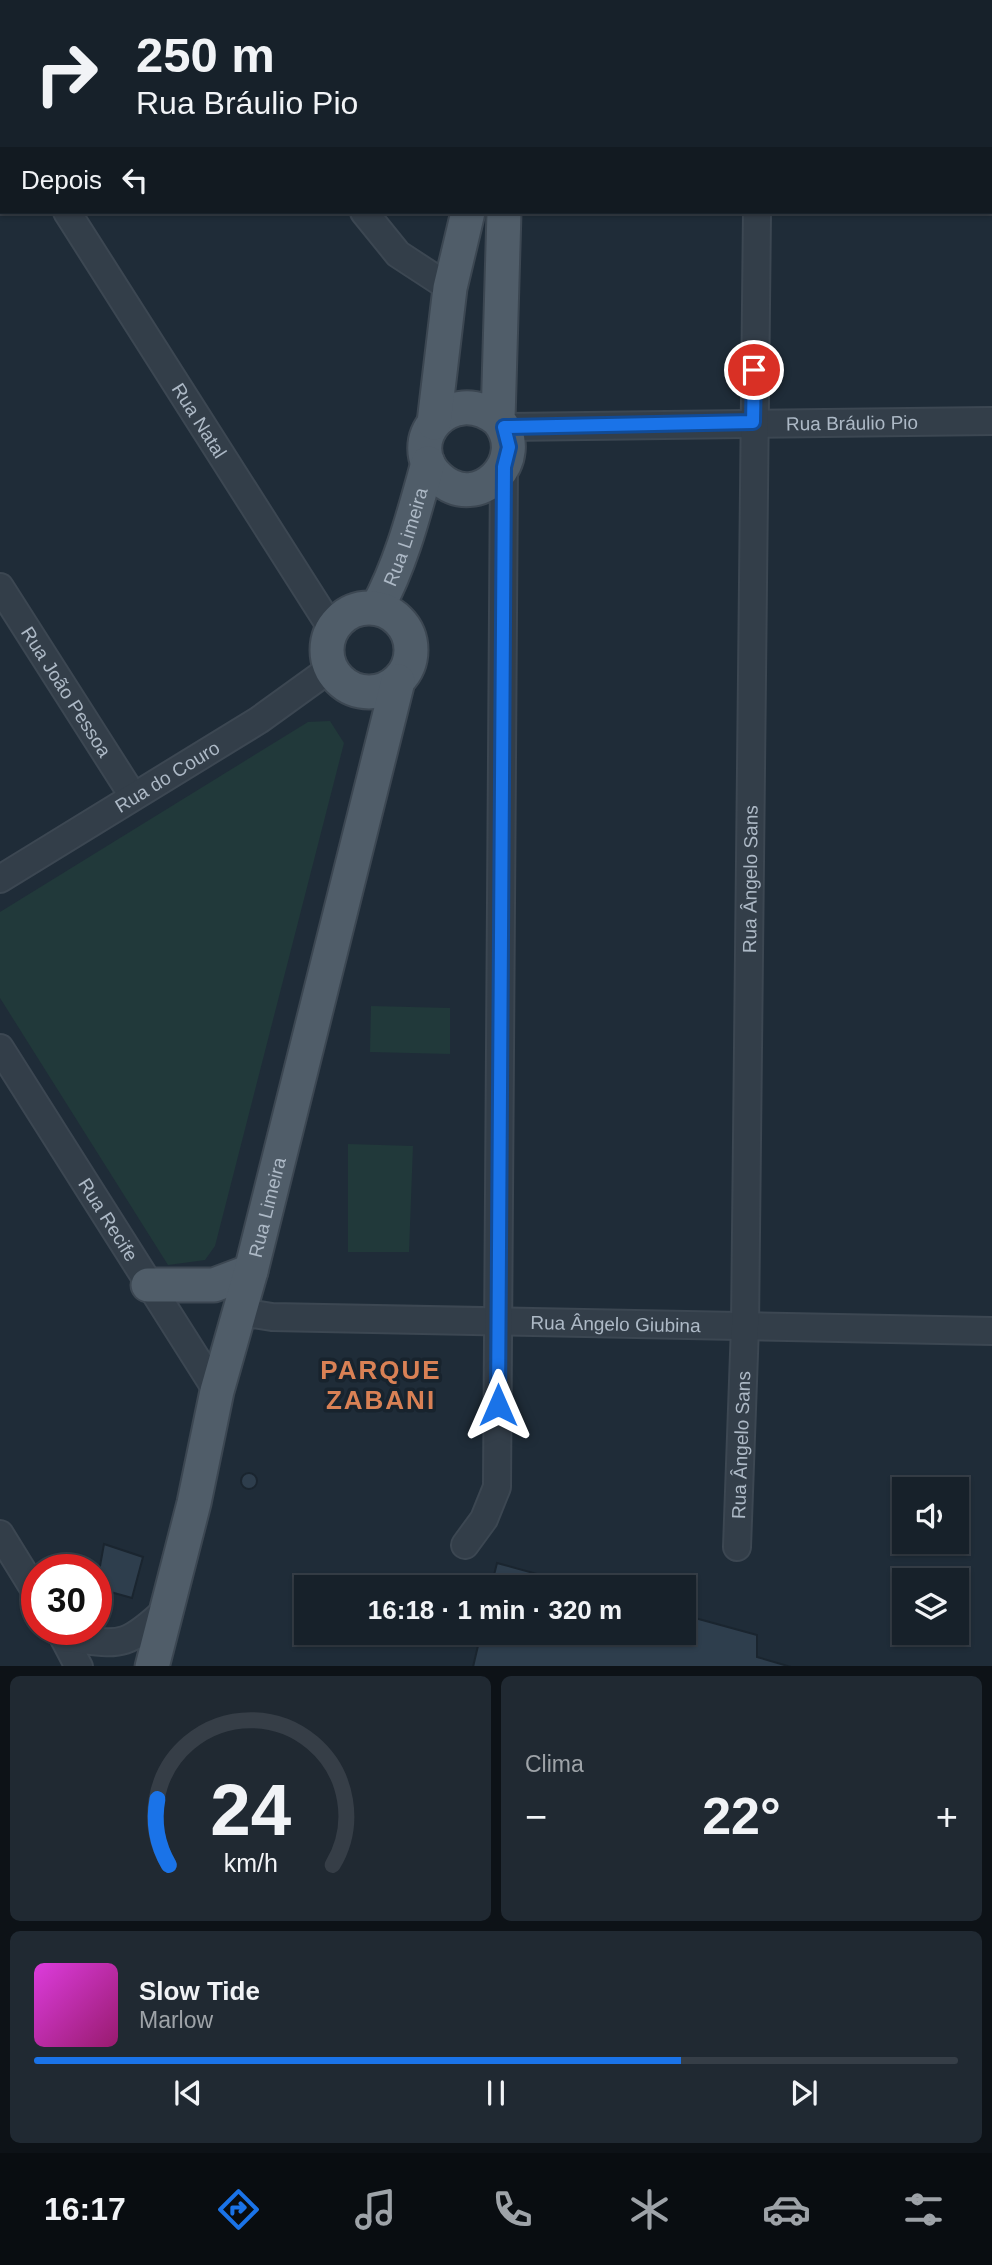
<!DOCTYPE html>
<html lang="pt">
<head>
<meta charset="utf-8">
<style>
  :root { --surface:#17212a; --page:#202932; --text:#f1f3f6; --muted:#9ea3a8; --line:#363e47; --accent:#1a73e8 }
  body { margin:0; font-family:Arial,sans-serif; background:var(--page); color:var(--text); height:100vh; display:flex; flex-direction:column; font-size:26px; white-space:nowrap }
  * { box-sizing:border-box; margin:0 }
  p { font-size:23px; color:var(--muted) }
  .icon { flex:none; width:38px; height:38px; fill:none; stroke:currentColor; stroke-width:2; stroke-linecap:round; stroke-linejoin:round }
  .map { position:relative; height:1666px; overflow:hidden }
  .drawer { display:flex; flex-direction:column; gap:10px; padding:10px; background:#0d1217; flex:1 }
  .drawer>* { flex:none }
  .guide { position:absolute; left:0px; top:0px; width:992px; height:214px; box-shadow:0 2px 5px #0004,0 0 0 2px var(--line); background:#17212a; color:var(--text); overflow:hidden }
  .fabs { position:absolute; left:892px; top:1477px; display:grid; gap:14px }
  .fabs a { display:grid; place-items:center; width:77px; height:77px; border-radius:0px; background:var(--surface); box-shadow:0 2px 5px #0004,0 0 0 2px var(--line); font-size:35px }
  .speed { position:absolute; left:21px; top:1554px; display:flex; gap:14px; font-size:35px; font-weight:700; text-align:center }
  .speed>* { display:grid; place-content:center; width:91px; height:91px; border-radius:50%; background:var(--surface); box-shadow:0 2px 5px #0004,0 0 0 2px var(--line); line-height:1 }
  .speed .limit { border:10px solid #d22; background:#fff; color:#111 }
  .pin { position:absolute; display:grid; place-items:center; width:60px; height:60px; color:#fff; margin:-30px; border:4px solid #fff; border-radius:50%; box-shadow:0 2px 7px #0007 }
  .me { position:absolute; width:77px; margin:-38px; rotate:0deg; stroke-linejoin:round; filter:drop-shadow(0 0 5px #0008) }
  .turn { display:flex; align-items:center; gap:24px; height:147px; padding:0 21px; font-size:32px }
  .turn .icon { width:91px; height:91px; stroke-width:2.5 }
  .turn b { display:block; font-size:49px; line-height:60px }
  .then { display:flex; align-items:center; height:66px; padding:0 21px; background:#0003; gap:14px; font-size:26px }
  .big { font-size:52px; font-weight:700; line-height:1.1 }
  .drawer .widget { flex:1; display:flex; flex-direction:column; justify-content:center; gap:10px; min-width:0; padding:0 24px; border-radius:10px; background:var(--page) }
  .drawer .dial { align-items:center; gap:0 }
  .dial svg { height:182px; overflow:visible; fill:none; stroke:var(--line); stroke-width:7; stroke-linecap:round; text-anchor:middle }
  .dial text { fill:var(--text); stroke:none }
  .song { display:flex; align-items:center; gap:21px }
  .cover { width:84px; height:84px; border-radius:10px; background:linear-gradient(135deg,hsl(300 70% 55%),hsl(320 70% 35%)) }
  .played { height:7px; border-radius:4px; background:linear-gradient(90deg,var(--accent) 70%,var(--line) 70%) }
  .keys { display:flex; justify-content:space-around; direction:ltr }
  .heat { display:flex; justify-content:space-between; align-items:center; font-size:38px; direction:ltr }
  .drawer .tiles { flex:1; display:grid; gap:10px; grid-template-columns:1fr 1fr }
  .widget:last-child { grid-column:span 2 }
  .trip { position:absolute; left:294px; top:1575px; width:402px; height:70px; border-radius:0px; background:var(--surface); box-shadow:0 2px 5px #0004,0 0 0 2px var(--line); font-weight:700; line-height:70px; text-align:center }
  .dock { display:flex; height:112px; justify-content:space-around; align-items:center; background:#090d11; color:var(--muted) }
  .dock .icon { width:49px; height:49px }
  .dock .current { color:var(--accent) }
  .dock b { font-size:32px; color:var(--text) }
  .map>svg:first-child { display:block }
  .green { fill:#21393a }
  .building { fill:#2e3e4d; stroke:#1a252f; stroke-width:2 }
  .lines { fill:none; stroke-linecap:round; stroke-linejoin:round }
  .minor-casing { stroke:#3c4752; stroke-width:30 }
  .major-casing { stroke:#3c4752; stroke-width:37 }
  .minor { stroke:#333e49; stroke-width:26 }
  .major { stroke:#505d69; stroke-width:33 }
  .route-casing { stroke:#114b97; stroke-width:18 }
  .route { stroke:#1a73e8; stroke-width:12 }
  .labels { text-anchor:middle; stroke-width:7; stroke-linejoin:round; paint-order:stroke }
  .street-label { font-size:19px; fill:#adb9c6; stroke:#18232d }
  .district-label { font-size:26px; font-weight:bold; letter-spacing:2px; fill:#d98155; stroke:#18232d }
</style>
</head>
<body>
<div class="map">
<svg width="992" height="1667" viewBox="0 0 992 1667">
  <rect width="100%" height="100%" fill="#1f2c38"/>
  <path class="green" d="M330,721l14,22 -129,503 -10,14 -37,5 -168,-267v-86l308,-190z
    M371,1006l79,2v46l-80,-2z
    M348,1144l65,2 -4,106h-61z"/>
  <path class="building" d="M241 1481a8 8 0 1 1 16 0a8 8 0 1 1-16 0Z
    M104,1544l39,13 -11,41 -36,-10z
    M497,1563l87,24h-93z
    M684,1615l73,20v22l34,10h-318l8,-34h203z"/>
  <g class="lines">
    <g class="minor-casing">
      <g id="minor">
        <path d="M223,0l1,2"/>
        <path d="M761,2v-2"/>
        <path d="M0,107l2,3"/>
        <path id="s1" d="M67,212l265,417"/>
        <path d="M364,212l34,42 52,34"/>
        <path id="s2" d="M504,427l488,-6"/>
        <path id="s3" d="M0,587l133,209"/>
        <path id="s4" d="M0,879l259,-159 72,-52"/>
        <path id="s5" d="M0,1048l217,343"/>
        <path id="s6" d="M240,1312l32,5 720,14"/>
        <path d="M0,1534l37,60"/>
        <path d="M465,1545l19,-26 13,-32 7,-1020"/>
        <path id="s7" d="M737,1547l8,-221 12,-1114"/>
        <path d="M59,1629l20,38"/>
        <path d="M64,1638c57,6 59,12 103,-29"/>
      </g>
    </g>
    <g class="major-casing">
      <g id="major">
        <path d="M505,2v-2"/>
        <path d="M498,420c-47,-38 -99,22 -59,58 39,36 92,-19 59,-58l6,-208"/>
        <path d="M434,423l16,-135 18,-76"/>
        <path id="s8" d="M377,608c25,-46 37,-95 51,-145"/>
        <circle cx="369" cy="650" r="42"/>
        <path d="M148,1285h66l37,-14"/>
        <path id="s9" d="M152,1667l42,-164 23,-112 34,-120 147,-590"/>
      </g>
    </g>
    <use href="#minor" class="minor"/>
    <use href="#major" class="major"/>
  </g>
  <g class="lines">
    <g class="route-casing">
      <path id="route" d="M498,1405l6,-938 5,-20 -5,-20 249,-5 1,-52"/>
    </g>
    <use href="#route" class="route"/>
  </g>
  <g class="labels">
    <g class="street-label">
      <text dy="7" stroke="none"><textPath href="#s1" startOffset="247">Rua Natal</textPath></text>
      <text dy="7" stroke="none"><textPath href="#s2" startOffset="348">Rua Bráulio Pio</textPath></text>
      <text dy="7" stroke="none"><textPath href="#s8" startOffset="77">Rua Limeira</textPath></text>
      <text dy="7" stroke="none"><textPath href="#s3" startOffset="124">Rua João Pessoa</textPath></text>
      <text dy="7" stroke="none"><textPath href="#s4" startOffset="196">Rua do Couro</textPath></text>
      <text dy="7" stroke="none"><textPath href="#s7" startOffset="668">Rua Ângelo Sans</textPath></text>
      <text dy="7" stroke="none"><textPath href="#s9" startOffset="474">Rua Limeira</textPath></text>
      <text dy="7" stroke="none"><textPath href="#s5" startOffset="203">Rua Recife</textPath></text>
      <text dy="7" stroke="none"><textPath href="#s6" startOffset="376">Rua Ângelo Giubina</textPath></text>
      <text dy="7" stroke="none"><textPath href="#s7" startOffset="102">Rua Ângelo Sans</textPath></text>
    </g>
    <g class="district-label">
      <text x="381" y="1379">PARQUE<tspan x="381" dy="30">ZABANI</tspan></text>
    </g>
  </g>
</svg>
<div class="fabs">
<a><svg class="icon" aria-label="sound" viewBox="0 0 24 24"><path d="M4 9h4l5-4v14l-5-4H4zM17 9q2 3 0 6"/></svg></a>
<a><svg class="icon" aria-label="layers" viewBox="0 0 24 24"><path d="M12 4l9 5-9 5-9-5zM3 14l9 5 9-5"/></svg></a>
</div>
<div class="speed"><div class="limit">30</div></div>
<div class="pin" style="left:754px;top:370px;background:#d93025"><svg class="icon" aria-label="arrive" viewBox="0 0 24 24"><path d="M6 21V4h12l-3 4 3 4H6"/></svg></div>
<svg class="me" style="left:498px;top:1405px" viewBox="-20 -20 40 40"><path d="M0-17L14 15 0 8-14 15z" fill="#1a73e8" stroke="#fff" stroke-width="4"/></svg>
<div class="trip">16:18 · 1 min · 320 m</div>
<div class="guide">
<div class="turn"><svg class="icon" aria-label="right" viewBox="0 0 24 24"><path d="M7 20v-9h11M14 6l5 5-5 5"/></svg><div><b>250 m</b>Rua Bráulio Pio</div></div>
<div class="then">Depois<svg class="icon" aria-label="left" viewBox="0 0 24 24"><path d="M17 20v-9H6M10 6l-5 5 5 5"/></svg></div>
</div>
</div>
<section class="drawer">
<div class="tiles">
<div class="widget dial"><svg viewBox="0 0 100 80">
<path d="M14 69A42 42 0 1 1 86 69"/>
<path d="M14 69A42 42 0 0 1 9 40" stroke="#1a73e8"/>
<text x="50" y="56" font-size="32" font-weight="700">24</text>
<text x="50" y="72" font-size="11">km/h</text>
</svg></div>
<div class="widget"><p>Clima</p>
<div class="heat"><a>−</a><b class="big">22°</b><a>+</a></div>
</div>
<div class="widget">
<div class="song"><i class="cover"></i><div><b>Slow Tide</b><p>Marlow</p></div></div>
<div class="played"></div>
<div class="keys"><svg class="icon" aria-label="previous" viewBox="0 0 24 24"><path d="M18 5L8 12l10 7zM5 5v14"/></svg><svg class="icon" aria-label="pause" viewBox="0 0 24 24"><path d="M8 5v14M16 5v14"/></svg><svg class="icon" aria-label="next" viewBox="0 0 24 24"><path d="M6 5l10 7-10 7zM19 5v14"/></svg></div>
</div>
</div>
</section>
<nav class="dock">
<b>16:17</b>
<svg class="icon current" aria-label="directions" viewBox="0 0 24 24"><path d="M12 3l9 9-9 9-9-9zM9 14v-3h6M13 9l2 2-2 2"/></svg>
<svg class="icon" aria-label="music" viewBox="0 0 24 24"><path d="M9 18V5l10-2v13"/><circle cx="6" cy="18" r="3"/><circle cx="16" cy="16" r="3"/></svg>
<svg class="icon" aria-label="phone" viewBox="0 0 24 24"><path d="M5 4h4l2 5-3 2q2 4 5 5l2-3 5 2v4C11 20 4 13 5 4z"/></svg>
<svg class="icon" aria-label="climate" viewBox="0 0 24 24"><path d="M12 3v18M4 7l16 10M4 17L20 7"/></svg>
<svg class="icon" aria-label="car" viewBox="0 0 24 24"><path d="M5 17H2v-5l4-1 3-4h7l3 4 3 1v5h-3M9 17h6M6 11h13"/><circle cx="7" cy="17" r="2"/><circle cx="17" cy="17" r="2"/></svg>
<svg class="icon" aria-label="filters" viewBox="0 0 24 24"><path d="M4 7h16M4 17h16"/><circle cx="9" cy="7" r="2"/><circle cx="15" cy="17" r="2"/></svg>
</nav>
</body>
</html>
